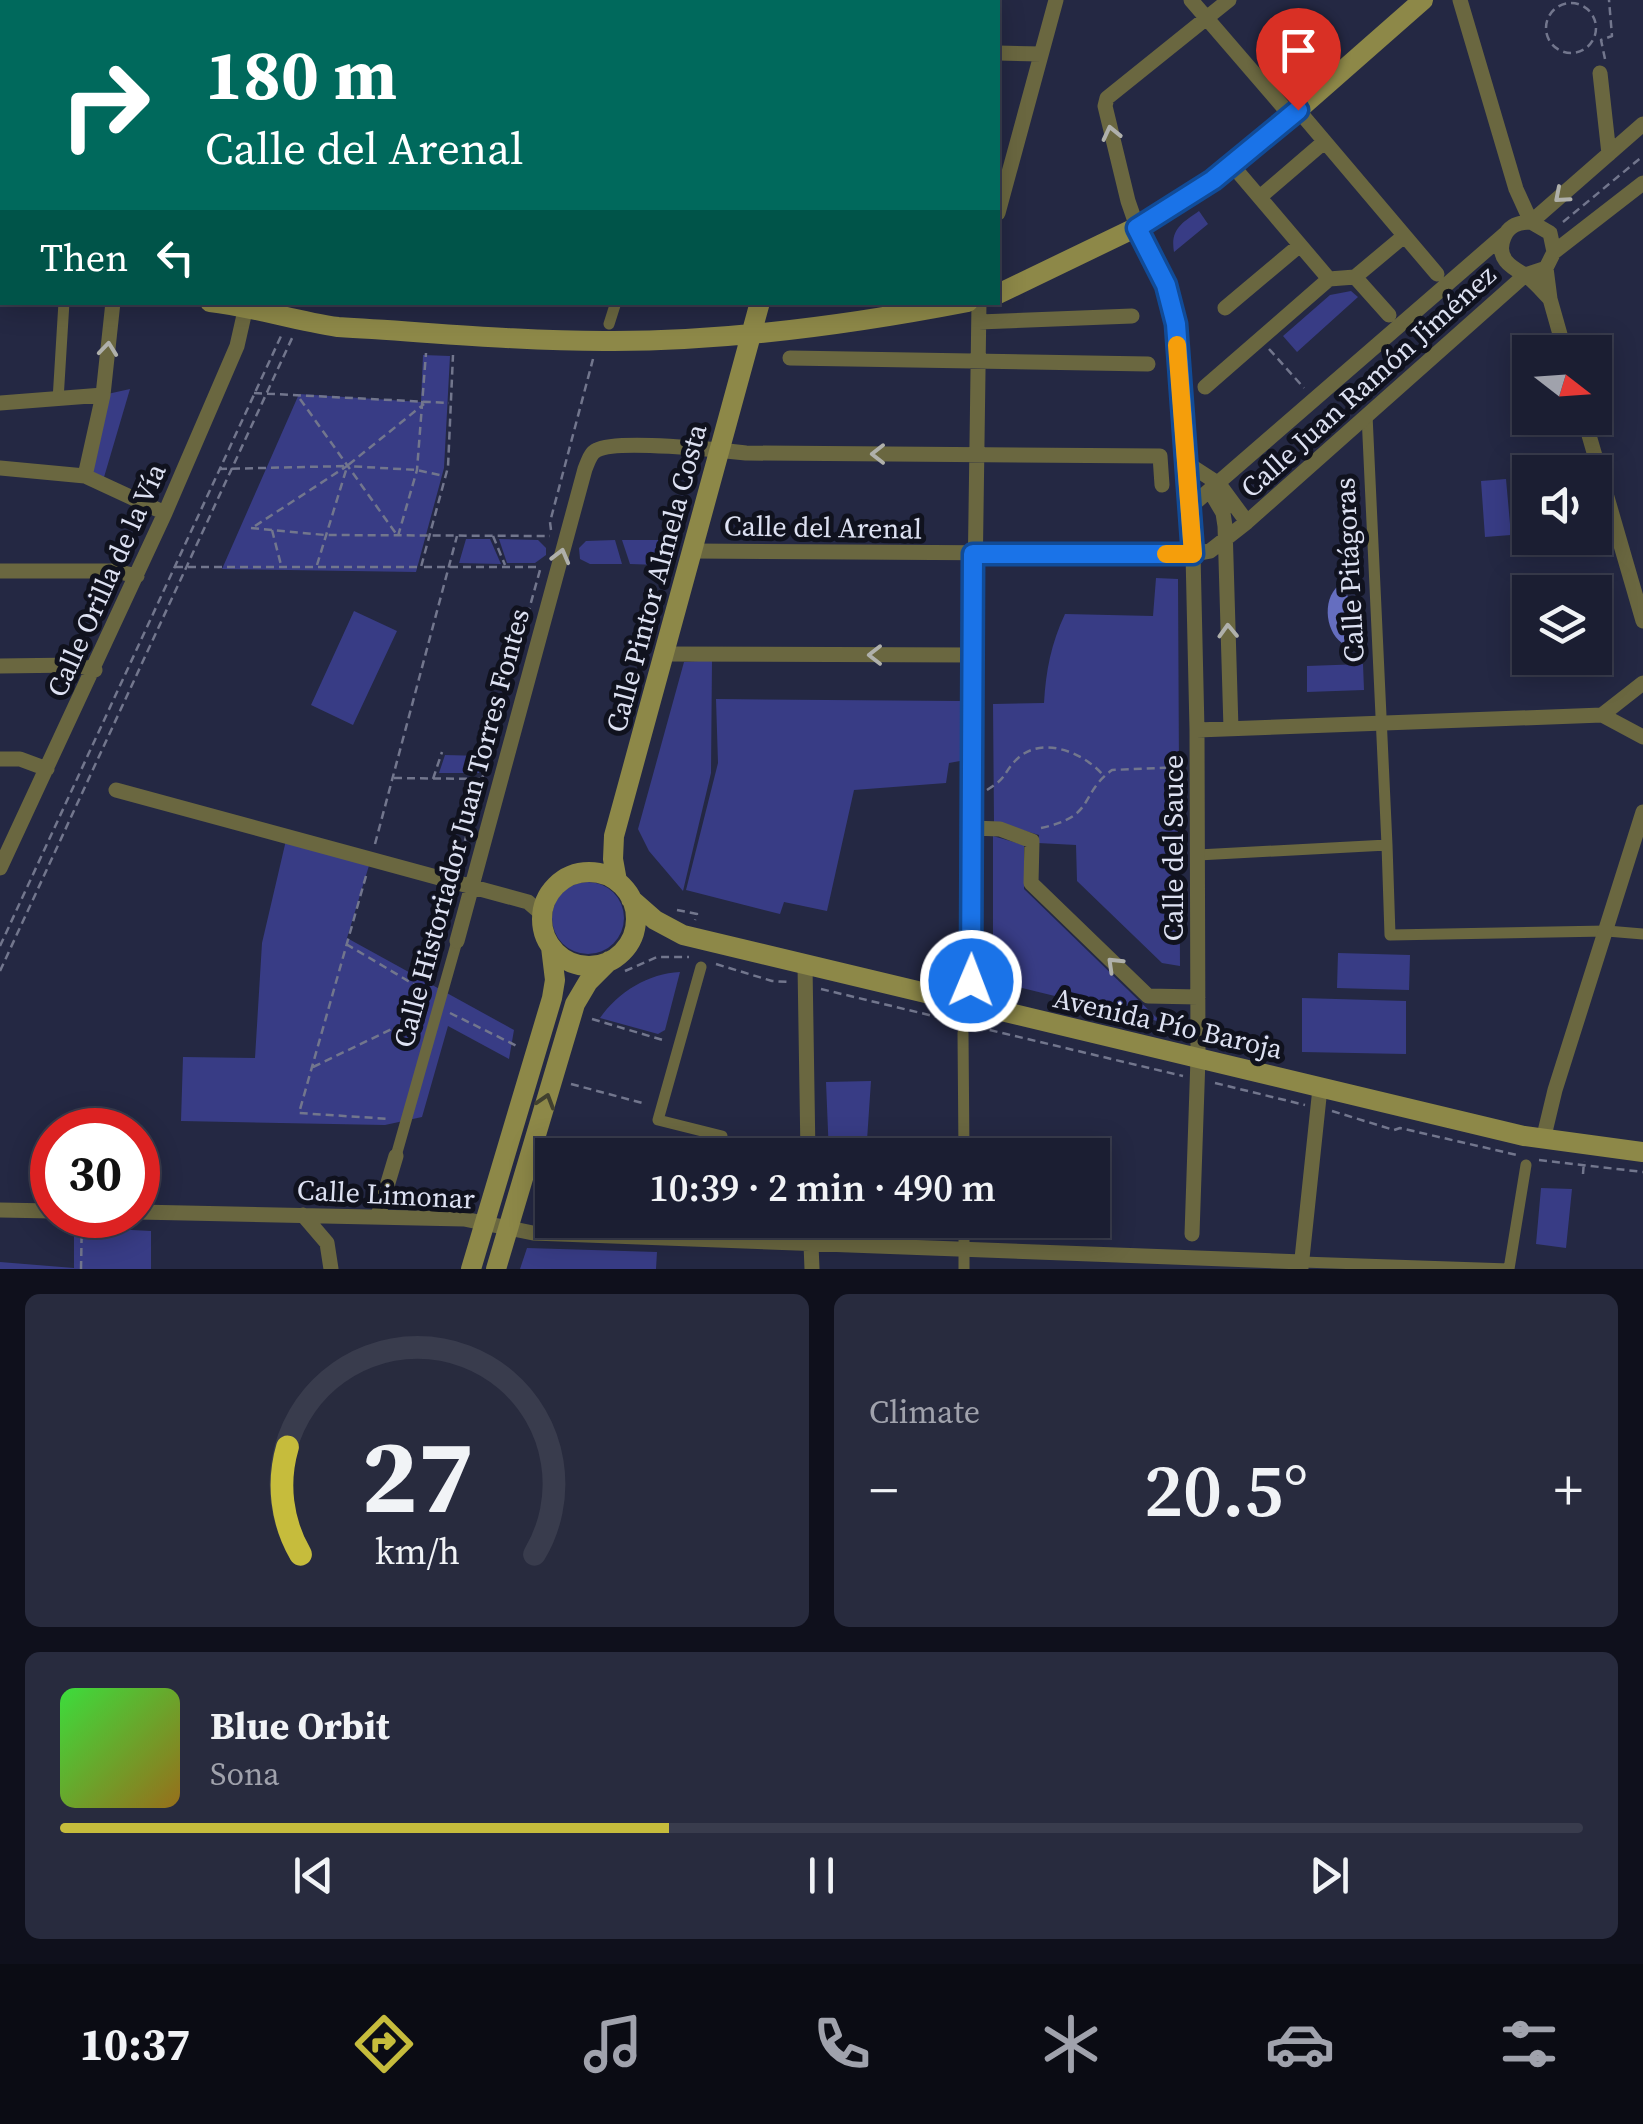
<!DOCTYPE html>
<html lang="en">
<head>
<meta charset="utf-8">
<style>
  :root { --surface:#1b1e32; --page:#282b3e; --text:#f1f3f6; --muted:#a0a2ac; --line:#393c4d; --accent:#c6bc3c }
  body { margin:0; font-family:"Source Serif 4",serif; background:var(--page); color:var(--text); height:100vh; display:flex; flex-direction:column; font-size:38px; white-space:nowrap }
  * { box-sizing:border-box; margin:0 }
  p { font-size:32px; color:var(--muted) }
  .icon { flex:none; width:55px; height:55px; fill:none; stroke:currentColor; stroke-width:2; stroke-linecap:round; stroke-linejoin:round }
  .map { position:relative; height:1269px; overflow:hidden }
  .sheet { display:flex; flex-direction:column; gap:25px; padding:25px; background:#0f101c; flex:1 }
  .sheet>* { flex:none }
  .hud { position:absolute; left:0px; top:0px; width:1000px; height:305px; box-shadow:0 5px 25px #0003,0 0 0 2px var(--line); background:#00695c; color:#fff; overflow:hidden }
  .needle { width:65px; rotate:107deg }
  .controls { position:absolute; left:1512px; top:335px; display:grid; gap:20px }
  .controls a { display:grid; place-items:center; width:100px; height:100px; border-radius:0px; background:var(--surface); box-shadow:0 5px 25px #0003,0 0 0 2px var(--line); font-size:50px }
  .speed { position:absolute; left:30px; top:1108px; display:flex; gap:20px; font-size:50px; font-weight:700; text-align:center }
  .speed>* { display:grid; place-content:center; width:130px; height:130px; border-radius:50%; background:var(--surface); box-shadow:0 5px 25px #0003,0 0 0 2px var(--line); line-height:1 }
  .speed .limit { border:15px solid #d22; background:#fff; color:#111 }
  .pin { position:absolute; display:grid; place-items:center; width:85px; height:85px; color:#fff; margin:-102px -42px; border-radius:50% 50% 50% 0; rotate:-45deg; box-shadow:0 0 10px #0007 }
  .pin .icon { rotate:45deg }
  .me { position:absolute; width:110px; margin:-55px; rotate:1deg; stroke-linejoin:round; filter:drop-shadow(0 0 8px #0008) }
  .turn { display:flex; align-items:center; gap:35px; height:210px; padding:0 40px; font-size:45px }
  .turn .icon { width:130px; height:130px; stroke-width:2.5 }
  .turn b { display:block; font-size:70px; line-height:85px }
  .then { display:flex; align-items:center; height:95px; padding:0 40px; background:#0003; gap:20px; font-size:38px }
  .big { font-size:75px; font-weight:600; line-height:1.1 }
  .sheet .tile { flex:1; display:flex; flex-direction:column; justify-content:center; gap:15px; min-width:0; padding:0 35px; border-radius:15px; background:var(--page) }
  .sheet .dial { align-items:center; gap:0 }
  .dial svg { height:260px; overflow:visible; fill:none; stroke:var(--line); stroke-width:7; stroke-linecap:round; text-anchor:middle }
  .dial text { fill:var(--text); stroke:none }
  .song { display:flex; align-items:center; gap:30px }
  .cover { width:120px; height:120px; border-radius:15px; background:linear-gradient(135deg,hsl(120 70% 55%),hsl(40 70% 35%)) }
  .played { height:10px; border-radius:5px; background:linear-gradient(90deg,var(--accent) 40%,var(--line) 40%) }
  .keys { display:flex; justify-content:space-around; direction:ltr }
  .heat { display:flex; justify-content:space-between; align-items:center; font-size:55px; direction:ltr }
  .sheet .tiles { flex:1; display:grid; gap:25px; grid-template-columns:1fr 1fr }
  .tile:last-child { grid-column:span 2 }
  .trip { position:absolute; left:535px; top:1138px; width:575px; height:100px; border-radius:0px; background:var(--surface); box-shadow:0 5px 25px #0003,0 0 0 2px var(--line); font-weight:600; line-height:100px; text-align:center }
  .tab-bar { display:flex; height:160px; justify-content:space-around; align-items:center; background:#0b0c14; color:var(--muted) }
  .tab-bar .icon { width:70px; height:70px }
  .tab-bar .active { color:var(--accent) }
  .tab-bar b { font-size:45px; color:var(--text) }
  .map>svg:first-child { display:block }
  .green { fill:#383c85 }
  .water { fill:#656ec0 }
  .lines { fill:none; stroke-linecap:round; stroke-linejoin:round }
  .path { stroke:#72768d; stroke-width:2.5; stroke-dasharray:8 5; stroke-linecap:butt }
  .pedestrian { stroke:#6a6740; stroke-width:11 }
  .minor { stroke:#6a6740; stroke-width:15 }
  .secondary { stroke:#8d8848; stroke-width:20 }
  .rail { stroke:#84889e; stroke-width:5 }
  .oneway { stroke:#afb0ab }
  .oneway2 { stroke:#42412f }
  .route-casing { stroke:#114b97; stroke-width:25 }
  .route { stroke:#1a73e8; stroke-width:18 }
  .slow { stroke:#f59e0b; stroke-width:18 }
  .labels { text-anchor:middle; stroke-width:10; stroke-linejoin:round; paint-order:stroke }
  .street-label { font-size:28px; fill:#dde1f2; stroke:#10121e }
</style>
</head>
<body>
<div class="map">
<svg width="1643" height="1269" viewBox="0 0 1643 1269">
  <rect width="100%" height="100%" fill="#242843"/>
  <path class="green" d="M1199,211l9,13 -34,28c-4,-23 8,-29 25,-41z
    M1351,291l7,6 -61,55 -14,-16 47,-41z
    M423,355l27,1 -6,112 -28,104 -194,-3 77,-175 122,8z
    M130,389l-28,95 -17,-8 18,-81z
    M1506,479l5,56 -26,2 -4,-56z
    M466,539h24l11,25 -42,-1z
    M499,539l39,1 8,8v7l-11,8h-28z
    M615,540l7,24h-32l-10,-5 -1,-11 7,-7z
    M622,540h44l-7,25 -29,-1z
    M1156,578l22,1 2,387 -18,-3 -85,-82 -1,-36 -38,-2 1,-8 -45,-13 -1,-118 51,-1c2,-33 7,-59 21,-89l88,2z
    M354,611l43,20 -44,94 -42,-20z
    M712,660l-1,113 -28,118 -34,-40 -11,-22 46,-167z
    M1363,664l1,26 -57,2v-26z
    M716,699l244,2v60l-11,2 -3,20 -92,7 -27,121 -43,-9 -4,12 -94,-24 32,-127z
    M445,755l38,1 -4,17h-40z
    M287,836l84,23 -24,79 167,92 -5,29 -61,-33 -26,91 -37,8 -204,-4 2,-64 72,1 7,-115z
    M993,836l31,9v44l137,133 -163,-40 -5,-8z
    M552 918a36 36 0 1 1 72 0a36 36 0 1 1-72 0Z
    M1338,953l72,2 -1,35 -72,-2z
    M680,972l-15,58 -7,4 -58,-16c18,-26 49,-45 80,-46z
    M1302,998l104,3v53l-104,-2z
    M871,1081l-5,74h-37l-3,-73z
    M1541,1188l31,1 -6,59 -30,-4z
    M74,1227l77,4v38h-151v-7l74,6z
    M527,1248l130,4 -1,17h-136z"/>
  <path class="water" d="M1342,583c11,13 2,-1 6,15 6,19 16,33 -6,45 -18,-13 -20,-48 0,-60z"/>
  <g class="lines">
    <path class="path" d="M216,2h42
      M1546 28a25 25 0 1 1 50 0a25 25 0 1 1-50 0Z
      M1605,59l-4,-19 11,-4 -3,-36
      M1563,222l80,-66
      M1269,349l35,39
      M254,393l195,10
      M300,399l97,136
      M219,469l128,-3 77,-62
      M255,526l92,-60 70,4 27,6
      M251,528l74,7 225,1
      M272,530l9,35
      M551,530l-1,-8 43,-163
      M398,536l19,-66 9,-117
      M493,536l12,29
      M317,565l30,-98
      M175,567h246l27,-100 5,-112
      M424,567h117
      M394,778l87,1
      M433,779l9,-27
      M987,790c21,-13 15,-15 28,-29 25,-27 68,-9 88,14
      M1041,828c56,-12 37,-33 71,-58l70,-3
      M375,844l82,-308
      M458,866l82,-296
      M366,876l-67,237 91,6
      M677,910l20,4 -2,6
      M346,944l74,44 8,8
      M0,946l282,-612
      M716,964l56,17 17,1
      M0,971l293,-635
      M625,971l32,-14h32
      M821,989l133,32
      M450,1013l69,34
      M592,1019l74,22
      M977,1027l206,49
      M313,1067l110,-53
      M1215,1083l90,22
      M571,1084l75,20
      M1332,1111l62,19 6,-2 117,27
      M1539,1160l104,12
      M1583,1174l1,-13
      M81,1269l1,-54"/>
    <path class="pedestrian" d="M119,0l3,2
      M159,2v-2
      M609,324l7,-22
      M58,400l6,-98
      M1367,415l20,430
      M1198,855l189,-10 3,90 217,-4 36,3
      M701,967l-43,153 64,16 -4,19
      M963,1033l1,122
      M396,1156l61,-215
      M964,1220v49
      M697,1238l4,-18
      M1302,1262l207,7
      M1509,1269l17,-104"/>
    <path class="minor" d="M1191,0l100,116
      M1460,0l56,189 15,33
      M275,2l2,-2
      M998,53l43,1
      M1600,73l9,81
      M0,76h2
      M1298,110l139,164
      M1232,165l97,114 26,-2
      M0,166h2
      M1260,197l64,-55
      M998,213l58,-213
      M1531,222l112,-98
      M1554,252l89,-69
      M1546,268l4,31 15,53
      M1525,275l21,-7 8,-16 -4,-19 -19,-11c-12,0 -22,3 -27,15 -9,21 7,30 21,38 9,6 17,16 25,24
      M1355,277l49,-41
      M1355,277l34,38
      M0,283l2,-28
      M1225,308l75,-63
      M979,322l153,-6
      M790,358l358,6
      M1205,387l124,-108
      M0,403l103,-8
      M1584,418l59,203
      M1185,462l34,22 28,38
      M0,468l85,8 80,37
      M85,476l18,-81 10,-93
      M1210,491l13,22 2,13 6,203
      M1189,508l316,-274
      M692,551l501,3 17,-3 37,-29 278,-247
      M0,571h115l22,5
      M663,654l310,1
      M0,666l76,-1 19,5
      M1602,715l41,-32
      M1197,730l405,-15 41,22
      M0,759h20l27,10
      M116,790l412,112 14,12
      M972,828l28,1 32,12 -1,42 117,113 50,1
      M0,868l165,-355 72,-167 10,-44
      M457,941l128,-472c3,-7 5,-16 12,-19 19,-11 124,0 149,3l414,3 2,29
      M805,965l3,190
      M969,1004l10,-702
      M1543,1140l12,-50 88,-278
      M0,1210l52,1
      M138,1212l326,7 69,14 769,29
      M303,1215l24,28 4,26
      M378,1216l18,-60
      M810,1220l2,49
      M1192,1234l6,-176 -1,-328 -4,-176 -17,-230 -10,-39 -29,-58 -9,-26 -23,-95 2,-8 122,-98
      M1301,1268l19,-180"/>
    <path class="secondary" d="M848,2v-2
      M0,293h2
      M998,294l139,-67 76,-47 78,-64 132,-116
      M210,302c44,5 85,19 128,25 89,5 178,14 266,14 122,1 245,-16 364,-39
      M542 919a47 47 0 1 1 94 0a47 47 0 1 1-94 0Z
      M617,881l-4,-22 1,-23 146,-534
      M631,899l24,21 28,15 841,201 119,16
      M471,1269l81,-271 3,-18 -4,-33
      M496,1269l79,-265 13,-22 21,-21"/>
    <path class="rail" d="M403,2l1,-2"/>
  </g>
  <defs><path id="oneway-chevron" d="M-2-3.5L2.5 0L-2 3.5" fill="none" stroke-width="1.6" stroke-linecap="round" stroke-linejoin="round" transform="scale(2.5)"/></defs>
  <g class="oneway">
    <use href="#oneway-chevron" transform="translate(1111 133) rotate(-103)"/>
    <use href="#oneway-chevron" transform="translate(1561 196) rotate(139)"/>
    <use href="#oneway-chevron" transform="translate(108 349) rotate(-84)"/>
    <use href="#oneway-chevron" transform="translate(878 454) rotate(-180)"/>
    <use href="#oneway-chevron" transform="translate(561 556) rotate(-75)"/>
    <use href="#oneway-chevron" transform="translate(1228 631) rotate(-92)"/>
    <use href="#oneway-chevron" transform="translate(875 655) rotate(-180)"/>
    <use href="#oneway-chevron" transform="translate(1114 964) rotate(-136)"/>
  </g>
  <use class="oneway2" href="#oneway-chevron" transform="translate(546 1101) rotate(-73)"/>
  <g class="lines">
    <g class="route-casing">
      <path id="route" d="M971,981l2,-427h220l-17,-230 -10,-39 -29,-57 76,-48 85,-70"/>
    </g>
    <use href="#route" class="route"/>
    <path class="slow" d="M1166,554h27l-16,-209"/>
  </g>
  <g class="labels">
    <g class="street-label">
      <text transform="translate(1368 381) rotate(-42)" y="10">Calle Juan Ramón Jiménez</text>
      <text transform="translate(823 527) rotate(1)" y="10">Calle del Arenal</text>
      <text transform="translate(1349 570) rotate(-93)" y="10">Calle Pitágoras</text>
      <text transform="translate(656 578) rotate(-75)" y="10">Calle Pintor Almela Costa</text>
      <text transform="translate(106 580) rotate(-66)" y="10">Calle Orilla de la Vía</text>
      <text transform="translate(461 828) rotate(-75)" y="10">Calle Historiador Juan Torres Fontes</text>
      <text transform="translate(1173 848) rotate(-90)" y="10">Calle del Sauce</text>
      <text transform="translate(1168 1023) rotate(13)" y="10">Avenida Pío Baroja</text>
      <text transform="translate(386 1194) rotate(3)" y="10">Calle Limonar</text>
    </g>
  </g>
</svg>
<div class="controls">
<a><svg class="needle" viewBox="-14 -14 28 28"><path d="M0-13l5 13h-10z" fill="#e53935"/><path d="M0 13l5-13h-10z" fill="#a0a2ac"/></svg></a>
<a><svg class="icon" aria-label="sound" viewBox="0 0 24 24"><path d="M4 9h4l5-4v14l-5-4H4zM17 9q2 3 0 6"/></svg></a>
<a><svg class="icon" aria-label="layers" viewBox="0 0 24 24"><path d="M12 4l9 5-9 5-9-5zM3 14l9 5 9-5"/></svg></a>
</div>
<div class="speed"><div class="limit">30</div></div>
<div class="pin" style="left:1298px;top:110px;background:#d93025"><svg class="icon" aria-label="arrive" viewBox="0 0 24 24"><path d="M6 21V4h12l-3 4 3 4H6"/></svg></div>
<svg class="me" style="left:971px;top:981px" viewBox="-20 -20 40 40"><circle r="17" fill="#1a73e8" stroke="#fff" stroke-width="3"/><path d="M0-11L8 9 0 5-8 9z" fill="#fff"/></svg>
<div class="trip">10:39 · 2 min · 490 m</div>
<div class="hud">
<div class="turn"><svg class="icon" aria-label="right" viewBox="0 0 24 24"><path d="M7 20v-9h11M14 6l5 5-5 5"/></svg><div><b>180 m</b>Calle del Arenal</div></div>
<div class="then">Then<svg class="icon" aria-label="left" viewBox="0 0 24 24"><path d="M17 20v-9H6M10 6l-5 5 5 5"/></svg></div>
</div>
</div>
<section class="sheet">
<div class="tiles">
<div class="tile dial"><svg viewBox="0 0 100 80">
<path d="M14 69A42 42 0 1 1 86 69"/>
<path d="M14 69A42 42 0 0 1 10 36" stroke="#c6bc3c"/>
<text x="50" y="56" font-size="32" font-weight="700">27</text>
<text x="50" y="72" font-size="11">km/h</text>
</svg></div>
<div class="tile"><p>Climate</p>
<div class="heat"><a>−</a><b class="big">20.5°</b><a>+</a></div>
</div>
<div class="tile">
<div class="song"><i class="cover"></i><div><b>Blue Orbit</b><p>Sona</p></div></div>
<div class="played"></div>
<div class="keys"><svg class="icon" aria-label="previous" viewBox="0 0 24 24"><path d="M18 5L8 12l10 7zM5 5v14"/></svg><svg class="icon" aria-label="pause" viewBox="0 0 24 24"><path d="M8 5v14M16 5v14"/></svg><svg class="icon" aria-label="next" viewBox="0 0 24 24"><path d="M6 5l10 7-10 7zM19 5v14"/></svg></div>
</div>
</div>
</section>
<nav class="tab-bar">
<b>10:37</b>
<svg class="icon active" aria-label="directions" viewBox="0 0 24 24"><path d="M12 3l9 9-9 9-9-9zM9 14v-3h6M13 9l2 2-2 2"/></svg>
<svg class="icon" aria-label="music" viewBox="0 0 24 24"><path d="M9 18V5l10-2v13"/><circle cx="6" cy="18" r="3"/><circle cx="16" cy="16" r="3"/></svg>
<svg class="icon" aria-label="phone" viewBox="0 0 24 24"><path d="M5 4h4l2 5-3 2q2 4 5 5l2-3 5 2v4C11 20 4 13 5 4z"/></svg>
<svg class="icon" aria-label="climate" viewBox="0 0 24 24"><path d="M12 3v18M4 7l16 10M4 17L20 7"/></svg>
<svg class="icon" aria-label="car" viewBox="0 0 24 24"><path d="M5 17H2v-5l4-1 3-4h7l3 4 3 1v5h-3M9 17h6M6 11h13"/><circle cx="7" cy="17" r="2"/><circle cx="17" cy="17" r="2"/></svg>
<svg class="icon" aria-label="filters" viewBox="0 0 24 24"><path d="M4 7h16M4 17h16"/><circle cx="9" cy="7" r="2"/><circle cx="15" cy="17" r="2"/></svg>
</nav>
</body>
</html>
